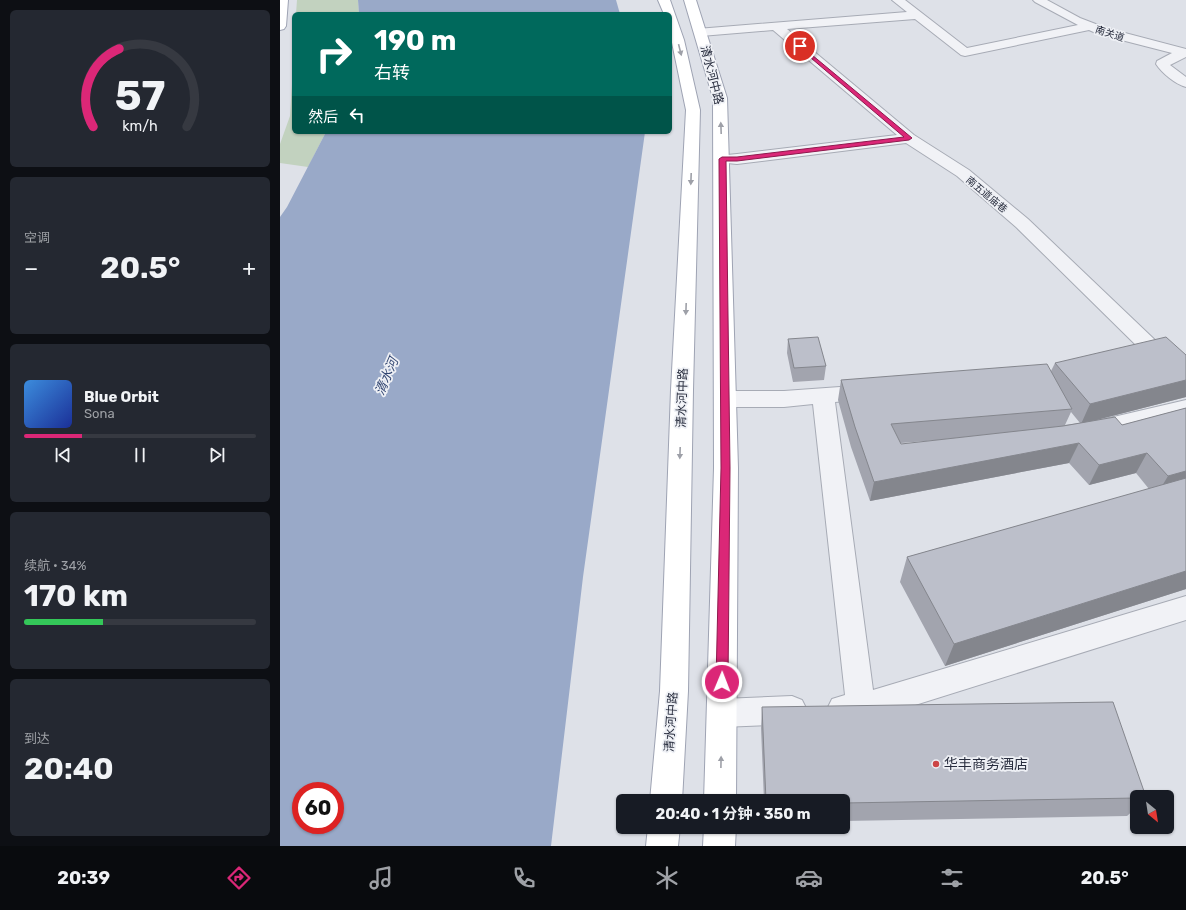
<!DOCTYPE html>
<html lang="zh">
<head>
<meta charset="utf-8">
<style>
  :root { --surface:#171b24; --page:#242831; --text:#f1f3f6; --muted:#9ea1a6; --line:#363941; --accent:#db2777 }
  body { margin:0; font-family:Rubik,"Noto Sans SC",sans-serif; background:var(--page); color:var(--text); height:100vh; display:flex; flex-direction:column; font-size:15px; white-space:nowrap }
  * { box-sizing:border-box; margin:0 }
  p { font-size:13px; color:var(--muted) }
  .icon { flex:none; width:22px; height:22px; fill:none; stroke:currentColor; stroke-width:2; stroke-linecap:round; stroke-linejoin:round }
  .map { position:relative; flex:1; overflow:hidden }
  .side { display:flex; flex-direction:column; gap:10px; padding:10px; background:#0d0f14; width:280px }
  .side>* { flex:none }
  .guide { position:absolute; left:12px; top:12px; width:380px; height:122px; border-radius:6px; box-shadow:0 1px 3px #0004; background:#00695c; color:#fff; overflow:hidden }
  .needle { width:26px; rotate:150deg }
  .controls { position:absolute; left:850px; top:790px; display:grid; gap:8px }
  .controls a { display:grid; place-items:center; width:44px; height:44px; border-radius:6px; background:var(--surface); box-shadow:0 1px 3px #0004; font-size:20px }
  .speed { position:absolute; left:12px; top:782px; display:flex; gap:8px; font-size:20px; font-weight:700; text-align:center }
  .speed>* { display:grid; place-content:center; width:52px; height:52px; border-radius:50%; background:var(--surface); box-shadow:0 1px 3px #0004; line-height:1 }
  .speed .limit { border:6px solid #d22; background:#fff; color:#111 }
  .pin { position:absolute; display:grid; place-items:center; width:34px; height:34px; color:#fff; margin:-17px; border:2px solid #fff; border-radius:50%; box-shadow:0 1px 4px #0007 }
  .me { position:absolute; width:44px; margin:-22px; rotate:1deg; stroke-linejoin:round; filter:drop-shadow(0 0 3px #0008) }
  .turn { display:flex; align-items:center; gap:14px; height:84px; padding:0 16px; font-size:18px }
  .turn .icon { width:52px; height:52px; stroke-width:2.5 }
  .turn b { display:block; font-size:28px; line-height:34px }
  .then { display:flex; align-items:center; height:38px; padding:0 16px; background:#0003; gap:8px; font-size:15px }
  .big { font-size:30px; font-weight:700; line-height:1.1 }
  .side .widget { flex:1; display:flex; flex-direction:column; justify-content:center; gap:6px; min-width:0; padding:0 14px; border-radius:6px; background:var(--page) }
  .side .dial { align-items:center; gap:0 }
  .dial svg { height:104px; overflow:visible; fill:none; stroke:var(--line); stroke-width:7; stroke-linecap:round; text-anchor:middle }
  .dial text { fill:var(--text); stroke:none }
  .song { display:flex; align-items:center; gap:12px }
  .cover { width:48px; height:48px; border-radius:6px; background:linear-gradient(135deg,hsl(210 70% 55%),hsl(230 70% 35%)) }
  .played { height:4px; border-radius:2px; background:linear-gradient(90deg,var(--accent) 25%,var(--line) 25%) }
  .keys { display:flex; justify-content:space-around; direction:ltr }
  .heat { display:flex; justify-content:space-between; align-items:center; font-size:22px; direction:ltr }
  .charge { height:6px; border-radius:3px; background:linear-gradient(90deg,#34c759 34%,var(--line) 0) }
  .trip { position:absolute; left:336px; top:794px; width:234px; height:40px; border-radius:6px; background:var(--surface); box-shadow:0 1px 3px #0004; font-weight:700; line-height:40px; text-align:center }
  .tab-bar { display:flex; height:64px; justify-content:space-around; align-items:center; background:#090b0e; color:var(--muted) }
  .tab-bar .icon { width:28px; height:28px }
  .tab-bar .selected { color:var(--accent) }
  .tab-bar b { font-size:18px; color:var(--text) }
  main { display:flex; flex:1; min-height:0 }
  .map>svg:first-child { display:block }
  .green { fill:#c2d2bf }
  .water { fill:#99a9c8; fill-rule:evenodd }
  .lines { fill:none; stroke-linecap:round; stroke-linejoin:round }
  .minor-casing { stroke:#a7abb5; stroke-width:2 }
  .major-casing { stroke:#9ea3b3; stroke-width:2 }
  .minor { fill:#f1f2f6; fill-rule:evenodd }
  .major { fill:#fff; fill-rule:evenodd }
  .wall { fill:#a2a4ae; fill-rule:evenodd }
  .shaded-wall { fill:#84868d }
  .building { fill:#bcbfca; stroke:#84868d }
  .oneway { fill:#9ea0a8 }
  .route { fill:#db2777; stroke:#8e194d }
  .poi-dot { fill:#cc4445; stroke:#eef0f5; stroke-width:1.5 }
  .labels { text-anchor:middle; stroke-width:3.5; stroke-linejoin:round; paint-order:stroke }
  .far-street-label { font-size:10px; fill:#282d3e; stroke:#eef0f5 }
  .street-label { font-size:12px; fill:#282d3e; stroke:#eef0f5 }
  .water-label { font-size:13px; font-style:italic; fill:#324672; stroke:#eef0f5 }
  .near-poi-label { font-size:14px; fill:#282d3e; stroke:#eef0f5; text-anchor:start }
</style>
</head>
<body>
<main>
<section class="side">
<div class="widget dial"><svg viewBox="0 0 100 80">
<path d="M14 69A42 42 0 1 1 86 69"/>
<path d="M14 69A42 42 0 0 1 34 9" stroke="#db2777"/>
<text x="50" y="56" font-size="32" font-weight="700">57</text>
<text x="50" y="72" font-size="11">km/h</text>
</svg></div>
<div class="widget"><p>空调</p>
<div class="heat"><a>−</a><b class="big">20.5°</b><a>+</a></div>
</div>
<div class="widget">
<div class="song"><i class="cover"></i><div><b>Blue Orbit</b><p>Sona</p></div></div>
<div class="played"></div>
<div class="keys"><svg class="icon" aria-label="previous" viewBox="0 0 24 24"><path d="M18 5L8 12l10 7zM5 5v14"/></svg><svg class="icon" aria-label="pause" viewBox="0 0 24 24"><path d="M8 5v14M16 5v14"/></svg><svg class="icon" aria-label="next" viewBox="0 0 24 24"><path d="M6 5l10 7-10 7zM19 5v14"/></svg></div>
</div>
<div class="widget"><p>续航 · 34%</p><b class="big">170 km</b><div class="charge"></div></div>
<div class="widget"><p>到达</p><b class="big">20:40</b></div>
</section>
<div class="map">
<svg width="906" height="846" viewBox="0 0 906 846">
  <rect width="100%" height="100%" fill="#dee1e8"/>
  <path class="green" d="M17,0h61l1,14h-63z
    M14,53v79h32l-18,35 -28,-4v-19l10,-28z"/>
  <path class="water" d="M78,0h258l4,14h-261z
    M46,132h319l-62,445 -32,269h-271v-629l7,-10zM21,791h34v34h-34z"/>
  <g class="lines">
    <g class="minor-casing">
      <path id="minor" d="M612,0h13l62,48 111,-23 -43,-23 -2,-2h14l33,18 26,10 80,21v8l-16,8 16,12v10c-11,-3 -24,-14 -30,-23l1,-3 15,-8 -74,-19 -9,-4 -124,26 -4,-1 -46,-36 -128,10 127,106 55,35 24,20 35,29 128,122 30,25v18l-7,-2 -37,-31 -126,-124 -59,-51 -51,-33 -169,21 -20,-2 -3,-3 3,-3 20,-2 160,-19 -124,-105 -72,6 -4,-1 -2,-3 2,-3 210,-17z
        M588,385l7,2 4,5 -4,5 -7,2 -33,3 38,288 313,-94v24l-325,102 -19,1 -10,-4 -5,-10 5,-10 13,-4 -32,-291 -29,3h-59l-8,-3 -3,-5 3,-5 8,-3h59z
        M906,400v16l-94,22 -8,-2 -3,-6 3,-6 8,-2z
        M512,696l10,4 5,10 -5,10 -10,4 -70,3 -10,-4 -5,-10 5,-10 10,-4z"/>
    </g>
    <g class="major-casing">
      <path id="major" d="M0,0h8l-2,26 -2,3 -4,1z
        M378,0h12l14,40 16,70 -7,280 -5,301 -6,110h-32l10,-110 11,-301 15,-280 -16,-77v-19h-6z
        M404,0h12l31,98 11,370 -2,333h-32l10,-333 -1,-370z
        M368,827h32l-2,19h-32z
        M424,827h32l-1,19h-32z"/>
    </g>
    <use href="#minor" class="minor"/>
    <use href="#major" class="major"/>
  </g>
  <path class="wall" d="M508,339l38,27 -2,14 -31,2 -6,-29z
    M906,355v42l-86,22 22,6 64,-17v181l-241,77 -45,-84 7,-25 242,-68 -13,-16 -47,12 -20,-22 -199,38 -19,-54 -13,-47 3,-20 210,-9 4,-8zM791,412l9,11 -15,2zM671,439l-50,5v-1z
    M482,707l375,90v10l-10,9 -284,5v-20h-79l-3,-73z"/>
  <path class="shaded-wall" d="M906,380v17l-105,27 9,-20z
    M799,443l-10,20 -199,38 4,-19z
    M867,453l-11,20 -47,12 10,-20z
    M906,471v16l-30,9 12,-20z
    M906,571v18l-241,77 9,-22z"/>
  <path class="building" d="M538,337l8,29 -32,2 -6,-29z
    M886,337l20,18v25l-96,24 -35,-41z
    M767,364l25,45 -181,15 10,20 162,-18 52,-9 7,8 64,-17v63l-18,5 -21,-23 -48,12 -20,-22 -205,39 -19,-55 -14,-47z
    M906,478v93l-232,73 -47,-87z
    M833,702l33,95h-9v1l-294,5v-2h-77l-4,-94z"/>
  <defs><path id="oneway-solid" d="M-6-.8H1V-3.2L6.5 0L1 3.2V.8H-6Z"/></defs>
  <g class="oneway">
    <use href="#oneway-solid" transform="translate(400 50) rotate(76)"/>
    <use href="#oneway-solid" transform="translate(441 128) rotate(-92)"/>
    <use href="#oneway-solid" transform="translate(411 179) rotate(92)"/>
    <use href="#oneway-solid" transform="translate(406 309) rotate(92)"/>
    <use href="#oneway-solid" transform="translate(400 453) rotate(92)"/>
    <use href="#oneway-solid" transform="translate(441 762) rotate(-89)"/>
  </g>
  <path class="route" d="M520,45l112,93 -3,2 -172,21h-11l4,307 -2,214 -2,4 -4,2 -4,-2 -2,-4 5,-214 -2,-309 3,-2h15l167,-20 -106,-90 -1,-1z"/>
  <circle class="poi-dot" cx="656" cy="764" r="4"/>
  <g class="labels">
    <g class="far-street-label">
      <text transform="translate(830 33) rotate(18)" y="4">南关道</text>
      <text transform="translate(707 194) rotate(40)" y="4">南五道庙巷</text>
    </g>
    <g class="street-label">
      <text transform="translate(432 75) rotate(76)" y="4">清水河中路</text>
      <text transform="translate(402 398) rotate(-88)" y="4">清水河中路</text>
      <text transform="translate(391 722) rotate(-86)" y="4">清水河中路</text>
    </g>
    <g class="water-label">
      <text transform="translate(106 376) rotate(-67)" y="5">清水河</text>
    </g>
    <g class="near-poi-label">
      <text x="664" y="769">华丰商务酒店</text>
    </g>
  </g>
</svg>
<div class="controls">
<a><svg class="needle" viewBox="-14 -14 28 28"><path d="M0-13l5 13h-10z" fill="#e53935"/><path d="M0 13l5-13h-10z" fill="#9ea1a6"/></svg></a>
</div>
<div class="speed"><div class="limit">60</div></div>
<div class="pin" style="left:520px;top:46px;background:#d93025"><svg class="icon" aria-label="arrive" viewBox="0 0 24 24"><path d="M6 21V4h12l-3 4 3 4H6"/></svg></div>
<svg class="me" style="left:442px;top:682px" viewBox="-20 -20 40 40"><circle r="17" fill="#db2777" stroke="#fff" stroke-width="3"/><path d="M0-11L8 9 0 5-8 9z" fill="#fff"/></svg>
<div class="trip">20:40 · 1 分钟 · 350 m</div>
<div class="guide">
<div class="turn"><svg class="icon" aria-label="right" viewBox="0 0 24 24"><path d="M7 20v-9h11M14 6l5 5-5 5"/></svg><div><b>190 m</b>右转</div></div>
<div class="then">然后<svg class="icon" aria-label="left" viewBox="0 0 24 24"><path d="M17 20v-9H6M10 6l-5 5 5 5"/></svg></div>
</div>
</div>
</main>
<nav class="tab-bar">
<b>20:39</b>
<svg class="icon selected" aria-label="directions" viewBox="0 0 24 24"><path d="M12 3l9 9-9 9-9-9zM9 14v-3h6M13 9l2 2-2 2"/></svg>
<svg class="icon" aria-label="music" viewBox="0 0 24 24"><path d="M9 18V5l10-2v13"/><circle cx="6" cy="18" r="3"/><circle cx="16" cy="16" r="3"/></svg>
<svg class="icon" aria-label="phone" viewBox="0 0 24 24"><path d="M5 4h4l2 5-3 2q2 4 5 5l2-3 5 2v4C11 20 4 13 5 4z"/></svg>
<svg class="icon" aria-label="climate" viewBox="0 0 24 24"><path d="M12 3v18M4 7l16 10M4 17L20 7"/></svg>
<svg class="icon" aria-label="car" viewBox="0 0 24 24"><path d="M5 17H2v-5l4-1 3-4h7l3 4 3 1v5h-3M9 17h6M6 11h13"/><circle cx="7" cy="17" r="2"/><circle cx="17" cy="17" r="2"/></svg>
<svg class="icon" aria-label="filters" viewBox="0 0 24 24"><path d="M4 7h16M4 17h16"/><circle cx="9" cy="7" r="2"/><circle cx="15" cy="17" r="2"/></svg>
<b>20.5°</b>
</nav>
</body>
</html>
